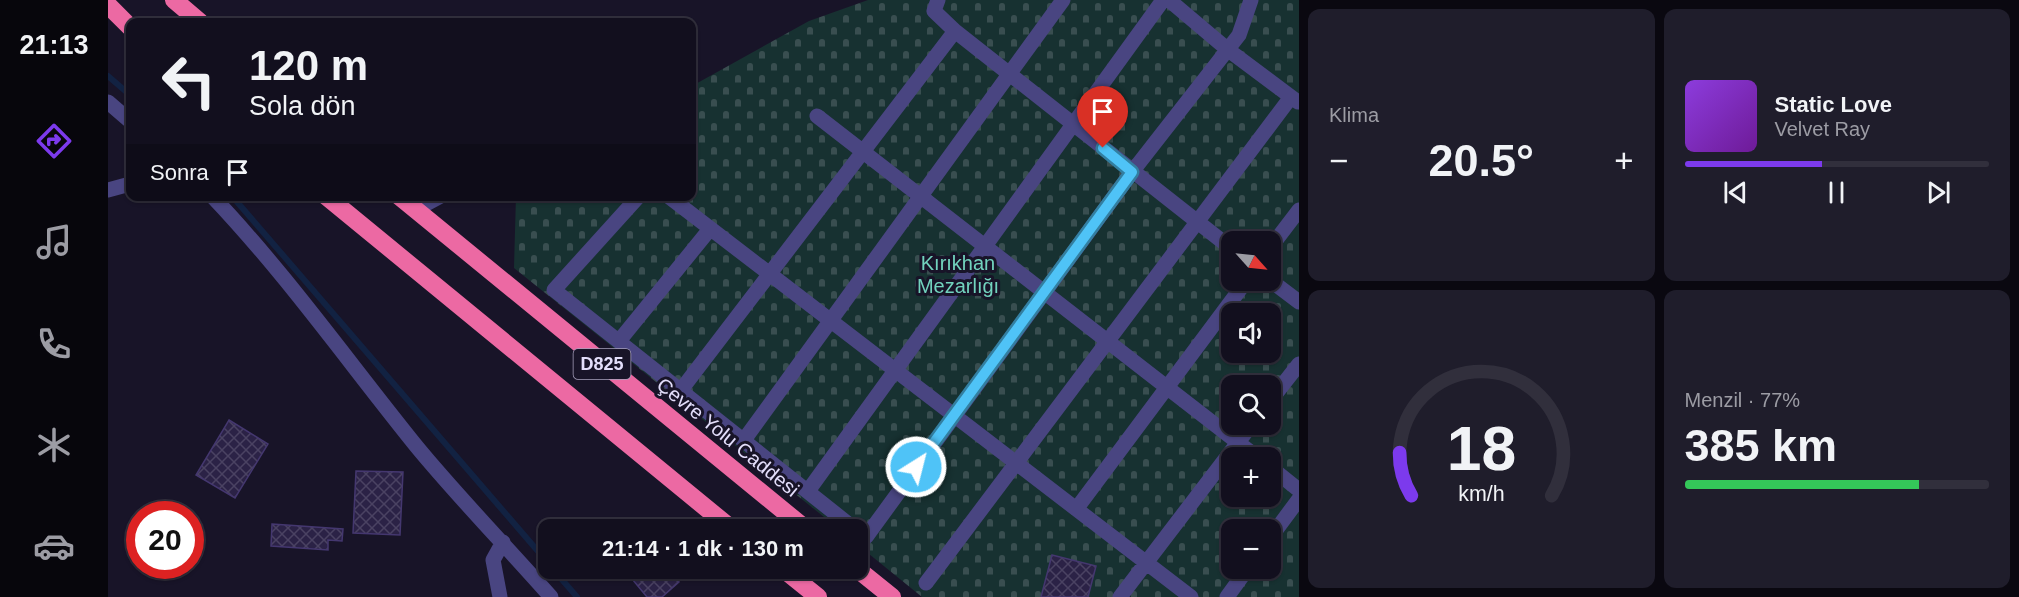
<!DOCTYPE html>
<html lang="tr">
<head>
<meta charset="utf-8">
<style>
  :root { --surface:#120f1e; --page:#1f1d2b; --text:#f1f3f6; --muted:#9c9ca4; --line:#312f3c; --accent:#7c3aed }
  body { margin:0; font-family:Helvetica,sans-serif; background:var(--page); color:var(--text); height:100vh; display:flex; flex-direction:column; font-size:22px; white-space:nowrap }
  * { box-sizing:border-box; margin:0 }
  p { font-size:20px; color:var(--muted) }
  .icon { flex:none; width:33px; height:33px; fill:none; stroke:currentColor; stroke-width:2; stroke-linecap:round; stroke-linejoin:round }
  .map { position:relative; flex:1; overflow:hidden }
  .sheet { display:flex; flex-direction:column; gap:9px; padding:9px; background:#0a0810; width:720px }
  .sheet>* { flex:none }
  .banner { position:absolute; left:18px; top:18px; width:570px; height:183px; border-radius:12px; box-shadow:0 2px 4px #0004,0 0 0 2px var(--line); background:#120f1e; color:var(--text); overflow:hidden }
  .needle { width:39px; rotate:117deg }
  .fabs { position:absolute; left:1113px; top:231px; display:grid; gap:12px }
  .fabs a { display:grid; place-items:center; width:60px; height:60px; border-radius:12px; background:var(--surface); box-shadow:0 2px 4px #0004,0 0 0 2px var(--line); font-size:30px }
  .speed { position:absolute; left:18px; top:501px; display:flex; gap:12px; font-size:30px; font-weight:700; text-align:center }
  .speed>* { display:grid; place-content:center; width:78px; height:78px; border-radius:50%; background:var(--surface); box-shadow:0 2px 4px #0004,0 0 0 2px var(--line); line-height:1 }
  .speed .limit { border:9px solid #d22; background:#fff; color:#111 }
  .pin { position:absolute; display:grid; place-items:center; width:51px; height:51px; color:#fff; margin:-62px -26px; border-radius:50% 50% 50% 0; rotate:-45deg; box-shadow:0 0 6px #0007 }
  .pin .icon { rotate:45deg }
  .me { position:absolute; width:66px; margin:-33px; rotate:36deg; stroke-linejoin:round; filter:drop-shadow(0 0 4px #0008) }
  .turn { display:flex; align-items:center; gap:21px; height:126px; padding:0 24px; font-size:27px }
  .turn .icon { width:78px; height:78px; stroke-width:2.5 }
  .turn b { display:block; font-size:42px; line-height:51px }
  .then { display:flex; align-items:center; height:57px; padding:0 24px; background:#0003; gap:12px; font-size:22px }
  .big { font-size:45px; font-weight:700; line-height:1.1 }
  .sheet .widget { flex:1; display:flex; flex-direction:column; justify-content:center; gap:9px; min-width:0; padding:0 21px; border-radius:12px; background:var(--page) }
  .sheet .dial { align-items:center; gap:0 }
  .dial svg { height:156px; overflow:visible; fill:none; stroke:var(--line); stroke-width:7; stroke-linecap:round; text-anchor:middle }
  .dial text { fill:var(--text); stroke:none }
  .song { display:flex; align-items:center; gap:18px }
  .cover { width:72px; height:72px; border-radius:9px; background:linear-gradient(135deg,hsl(270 70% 55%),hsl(280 70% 35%)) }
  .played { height:6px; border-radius:3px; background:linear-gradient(90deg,var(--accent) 45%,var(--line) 45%) }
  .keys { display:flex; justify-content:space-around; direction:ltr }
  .heat { display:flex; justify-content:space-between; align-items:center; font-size:33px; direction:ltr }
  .charge { height:9px; border-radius:4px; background:linear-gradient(90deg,#34c759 77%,var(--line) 0) }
  .sheet .tiles { flex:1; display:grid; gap:9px; grid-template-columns:repeat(2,1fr) }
  .trip { position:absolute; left:430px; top:519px; width:330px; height:60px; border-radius:12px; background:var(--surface); box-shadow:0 2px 4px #0004,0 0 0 2px var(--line); font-weight:700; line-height:60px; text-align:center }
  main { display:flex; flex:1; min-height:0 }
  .dock { display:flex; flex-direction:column; width:108px; justify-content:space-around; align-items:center; background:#07060c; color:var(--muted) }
  .dock .icon { width:42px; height:42px }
  .dock .on { color:var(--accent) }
  .dock b { font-size:27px; color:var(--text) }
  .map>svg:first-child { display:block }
  .cemetery { fill:url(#cemetery-stones); fill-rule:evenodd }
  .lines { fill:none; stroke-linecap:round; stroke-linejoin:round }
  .stream { stroke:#122242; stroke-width:6 }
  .building { fill:url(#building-cross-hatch); stroke:#44376f; stroke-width:1.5 }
  .minor { stroke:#494581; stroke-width:15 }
  .highway { stroke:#ec69a3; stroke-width:18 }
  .route-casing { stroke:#337fa1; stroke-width:15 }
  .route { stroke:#4fc3f7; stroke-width:10 }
  .labels { text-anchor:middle; stroke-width:6; stroke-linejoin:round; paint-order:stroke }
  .shield { fill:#181428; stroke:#a6a1bc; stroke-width:1.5 }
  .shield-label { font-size:18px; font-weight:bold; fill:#e3defb }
  .park-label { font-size:20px; fill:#72d3be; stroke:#181428 }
  .street-label { font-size:20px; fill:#e3defb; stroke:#181428 }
</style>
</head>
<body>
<main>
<nav class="dock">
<b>21:13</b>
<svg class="icon on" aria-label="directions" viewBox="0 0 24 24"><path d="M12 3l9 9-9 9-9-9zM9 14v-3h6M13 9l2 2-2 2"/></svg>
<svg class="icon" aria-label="music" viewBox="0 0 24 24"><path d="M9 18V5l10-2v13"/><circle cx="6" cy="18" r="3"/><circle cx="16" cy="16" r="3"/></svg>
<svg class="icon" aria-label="phone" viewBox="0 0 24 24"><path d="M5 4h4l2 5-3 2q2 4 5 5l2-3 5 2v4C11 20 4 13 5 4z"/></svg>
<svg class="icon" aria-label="climate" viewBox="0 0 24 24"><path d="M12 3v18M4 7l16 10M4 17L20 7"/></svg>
<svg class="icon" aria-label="car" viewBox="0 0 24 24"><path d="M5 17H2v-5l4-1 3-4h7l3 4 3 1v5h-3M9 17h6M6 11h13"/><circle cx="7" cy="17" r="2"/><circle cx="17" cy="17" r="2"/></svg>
</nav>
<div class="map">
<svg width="1191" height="597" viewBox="0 0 1191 597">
  <defs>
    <pattern id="cemetery-stones" width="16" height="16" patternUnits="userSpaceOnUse" patternTransform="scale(1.5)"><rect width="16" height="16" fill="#173131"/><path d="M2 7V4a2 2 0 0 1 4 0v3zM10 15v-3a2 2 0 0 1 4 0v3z" fill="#394e50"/></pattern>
    <pattern id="building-cross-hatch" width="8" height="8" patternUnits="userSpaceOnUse" patternTransform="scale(1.5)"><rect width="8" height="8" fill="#2b2246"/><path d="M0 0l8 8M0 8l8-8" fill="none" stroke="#4a4262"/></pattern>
  </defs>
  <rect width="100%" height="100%" fill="#181428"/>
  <path class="cemetery" d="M760,0h431v597h-377l-64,-52v-15l-19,-1 -325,-261 2,-71 176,-1v-110l117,-65zM1124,242h38v38h-38zM1124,314h38v38h-38zM1124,386h38v38h-38zM1124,458h38v38h-38zM1124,530h38v38h-38z"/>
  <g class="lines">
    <path class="stream" d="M0,76l22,19
      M124,196l317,368
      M444,568l25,29"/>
  </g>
  <path class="building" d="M121,420l39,24 -33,54 -39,-23z
    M248,471l47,1 -3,63 -47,-2z
    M164,524l71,5 -1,12 -14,-1v10l-57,-4z
    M944,555l44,11 -8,31h-47z
    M515,568h44l12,14 -17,15h-15z"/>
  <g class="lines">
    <path class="minor" d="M830,0l-4,11 21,20 277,218
      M1061,0l58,49 71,53
      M0,102l22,19
      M709,116l441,342
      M0,190l22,-6
      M104,196c75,79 137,167 205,251 43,52 90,100 134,150
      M531,196l-85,94 302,240
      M560,196l523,401
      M307,210l26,-14
      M1162,248l29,-38
      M1162,280l29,22
      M511,341l91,-112
      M573,390l274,-359
      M1162,401l29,-37
      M636,440l319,-440
      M1162,467l29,23
      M700,491l355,-491
      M969,508l170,-228
      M750,531l8,6 266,-365 107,-137 12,-35
      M1162,538l29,-39
      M818,583l365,-486
      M392,597l-7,-37 10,-18
      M1012,597l132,-173
      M1119,597l21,-29"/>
    <path class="highway" d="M66,0l26,22
      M0,5l22,22
      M218,196l407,334
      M291,196l408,334
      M674,568l36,29
      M748,568l36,29"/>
  </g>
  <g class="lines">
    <g class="route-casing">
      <path id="route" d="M808,467l216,-295 -29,-24"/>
    </g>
    <use href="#route" class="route"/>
  </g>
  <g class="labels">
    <rect class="shield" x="465.5" y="349" width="57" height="30" rx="4.5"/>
    <g class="shield-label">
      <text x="494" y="370">D825</text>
    </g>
    <g class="park-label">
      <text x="850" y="270">Kırıkhan<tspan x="850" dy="23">Mezarlığı</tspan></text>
    </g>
    <g class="street-label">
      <text transform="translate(620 437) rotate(39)" y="7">Çevre Yolu Caddesi</text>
    </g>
  </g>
</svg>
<div class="fabs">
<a><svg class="needle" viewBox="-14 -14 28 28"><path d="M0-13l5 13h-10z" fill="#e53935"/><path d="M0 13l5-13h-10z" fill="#9c9ca4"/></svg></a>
<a><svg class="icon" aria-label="sound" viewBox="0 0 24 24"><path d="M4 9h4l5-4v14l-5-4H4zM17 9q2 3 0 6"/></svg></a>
<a><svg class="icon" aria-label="search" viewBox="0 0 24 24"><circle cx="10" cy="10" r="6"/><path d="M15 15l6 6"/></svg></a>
<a>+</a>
<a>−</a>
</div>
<div class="speed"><div class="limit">20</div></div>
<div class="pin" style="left:995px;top:148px;background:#d93025"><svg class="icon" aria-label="arrive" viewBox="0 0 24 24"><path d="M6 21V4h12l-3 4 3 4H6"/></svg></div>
<svg class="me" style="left:808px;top:467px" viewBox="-20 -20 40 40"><circle r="17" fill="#4fc3f7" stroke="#fff" stroke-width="3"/><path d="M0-11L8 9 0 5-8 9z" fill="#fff"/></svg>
<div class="trip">21:14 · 1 dk · 130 m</div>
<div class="banner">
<div class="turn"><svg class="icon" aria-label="left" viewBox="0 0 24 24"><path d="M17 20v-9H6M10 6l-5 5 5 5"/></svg><div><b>120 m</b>Sola dön</div></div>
<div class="then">Sonra<svg class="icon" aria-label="arrive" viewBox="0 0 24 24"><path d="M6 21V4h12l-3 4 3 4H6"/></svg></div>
</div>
</div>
<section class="sheet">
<div class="tiles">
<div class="widget"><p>Klima</p>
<div class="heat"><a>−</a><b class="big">20.5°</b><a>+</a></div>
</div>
<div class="widget">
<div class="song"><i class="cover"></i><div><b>Static Love</b><p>Velvet Ray</p></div></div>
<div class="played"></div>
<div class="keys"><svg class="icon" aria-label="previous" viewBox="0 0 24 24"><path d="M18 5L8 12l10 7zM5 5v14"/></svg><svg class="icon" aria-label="pause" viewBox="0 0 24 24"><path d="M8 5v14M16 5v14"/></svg><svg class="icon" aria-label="next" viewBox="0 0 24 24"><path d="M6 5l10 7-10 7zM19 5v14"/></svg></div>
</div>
<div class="widget dial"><svg viewBox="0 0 100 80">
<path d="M14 69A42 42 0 1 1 86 69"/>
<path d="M14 69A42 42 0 0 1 8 47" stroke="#7c3aed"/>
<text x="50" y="56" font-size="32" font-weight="700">18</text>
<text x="50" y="72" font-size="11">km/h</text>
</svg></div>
<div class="widget"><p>Menzil · 77%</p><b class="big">385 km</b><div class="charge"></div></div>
</div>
</section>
</main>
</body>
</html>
